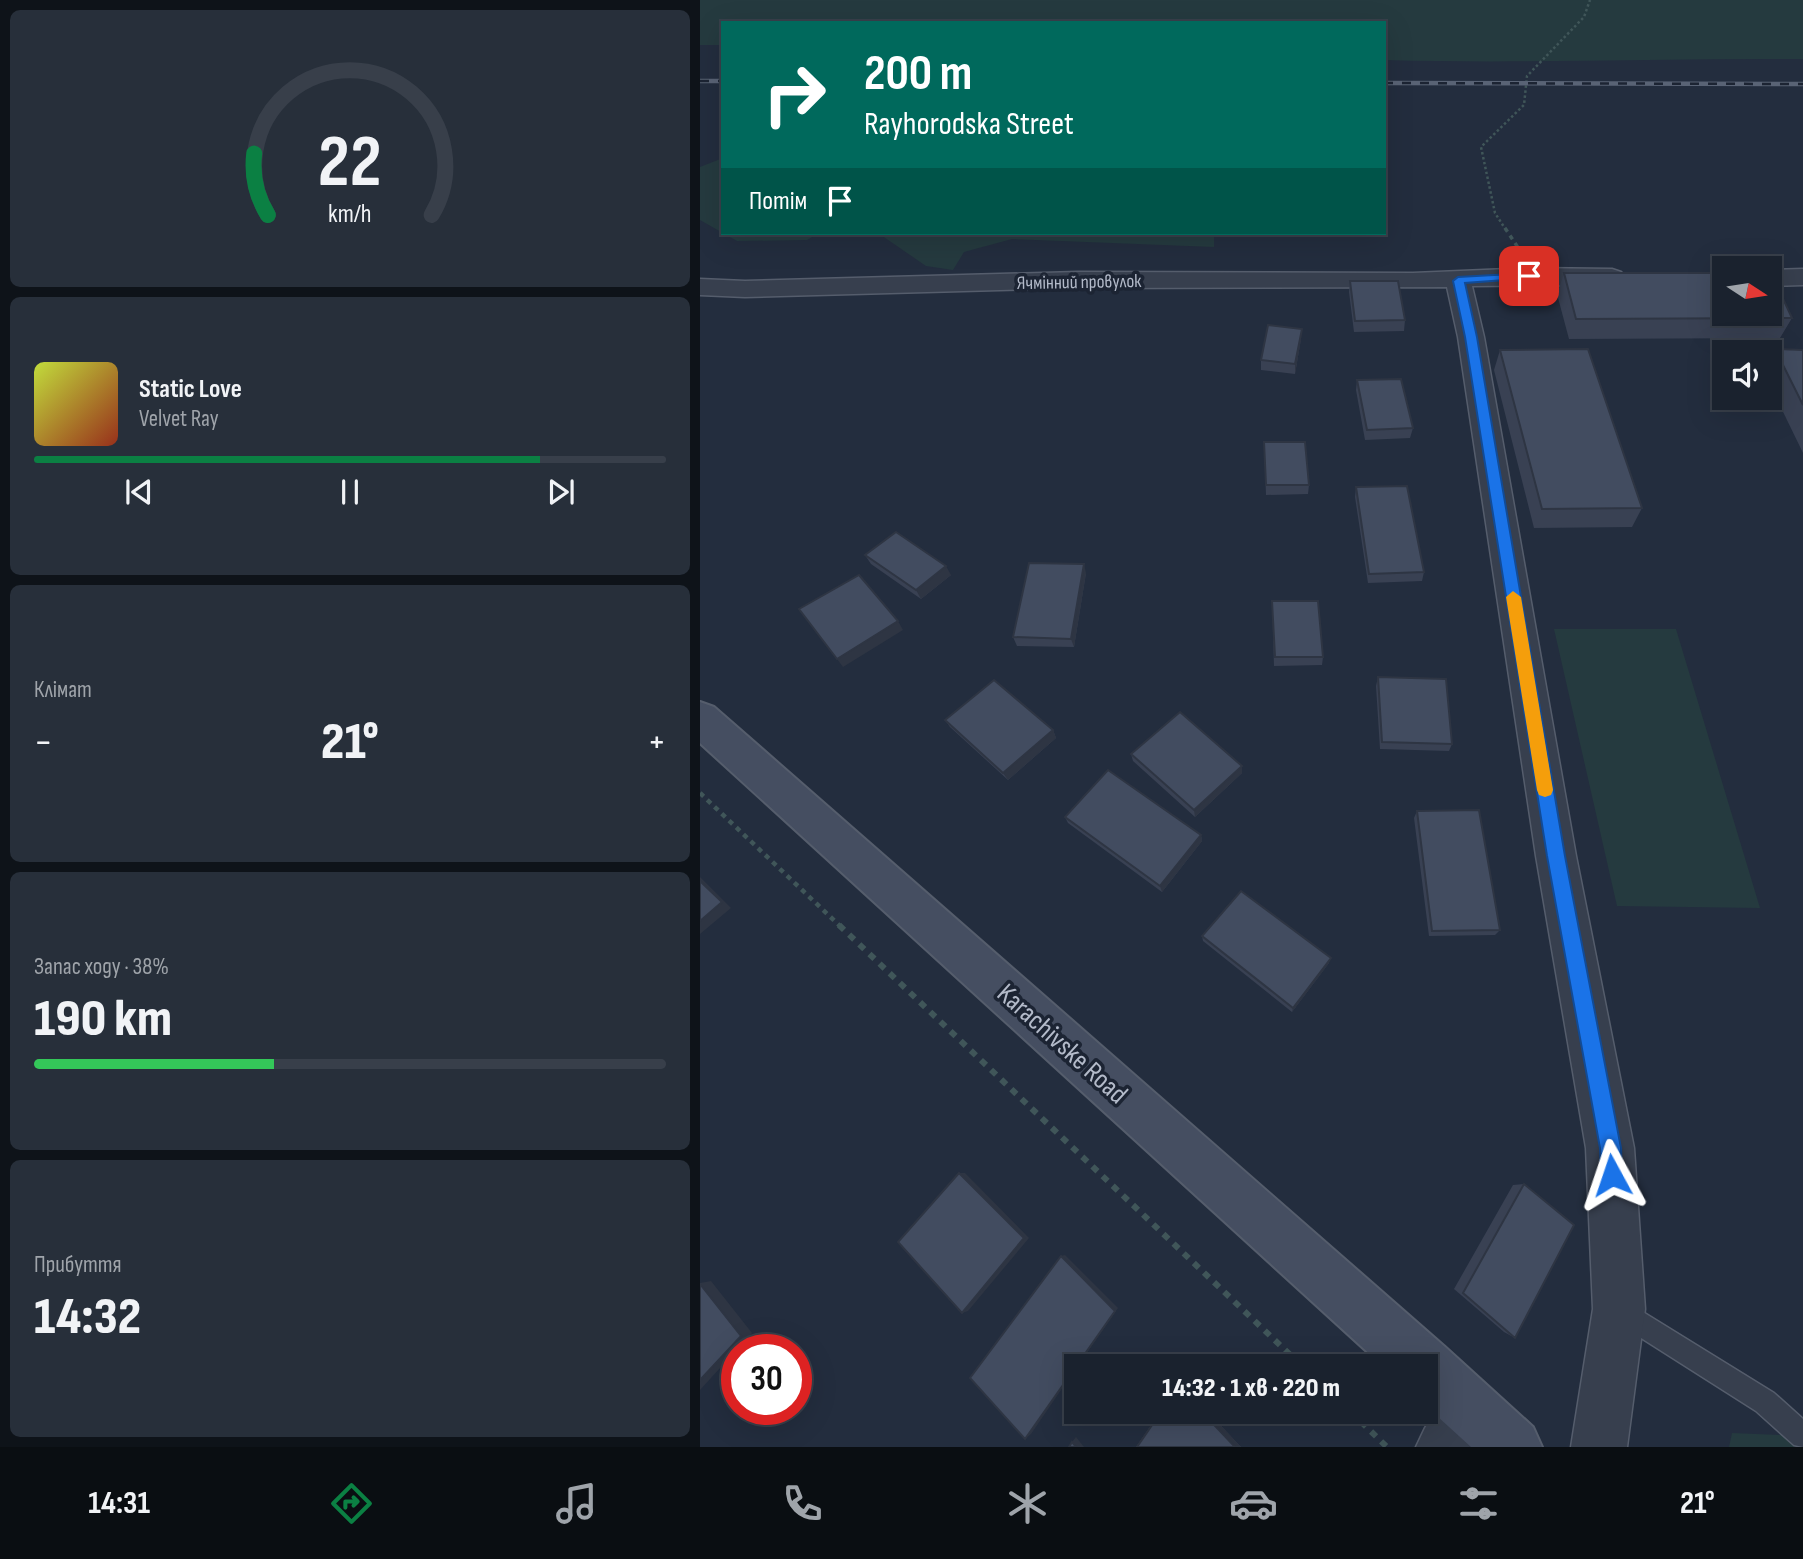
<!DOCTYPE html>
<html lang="uk">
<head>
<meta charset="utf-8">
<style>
  :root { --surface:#1a222e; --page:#272f3a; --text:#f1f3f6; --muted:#9fa4aa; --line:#383f4a; --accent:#0b8043 }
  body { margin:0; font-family:"Sofia Sans Condensed",sans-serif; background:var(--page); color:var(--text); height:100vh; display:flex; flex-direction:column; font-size:26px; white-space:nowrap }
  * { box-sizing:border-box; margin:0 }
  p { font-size:23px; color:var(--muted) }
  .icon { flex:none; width:38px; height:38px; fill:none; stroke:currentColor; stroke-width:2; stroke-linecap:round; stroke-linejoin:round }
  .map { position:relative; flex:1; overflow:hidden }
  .details { display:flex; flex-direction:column; gap:10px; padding:10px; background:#0e1319; width:700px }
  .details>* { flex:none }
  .hud { position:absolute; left:21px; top:21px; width:665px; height:214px; border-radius:0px; box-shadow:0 7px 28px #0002,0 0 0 2px var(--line); background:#00695c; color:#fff; overflow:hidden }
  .needle { width:46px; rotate:102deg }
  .buttons { position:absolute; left:1012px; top:256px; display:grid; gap:14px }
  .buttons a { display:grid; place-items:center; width:70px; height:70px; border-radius:0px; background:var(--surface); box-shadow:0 7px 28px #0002,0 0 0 2px var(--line); font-size:35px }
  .speed { position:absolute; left:21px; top:1334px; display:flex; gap:14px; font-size:35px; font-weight:700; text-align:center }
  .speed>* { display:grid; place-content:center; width:91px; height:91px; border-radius:50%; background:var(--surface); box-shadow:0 7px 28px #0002,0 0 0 2px var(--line); line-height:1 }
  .speed .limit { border:10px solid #d22; background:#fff; color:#111 }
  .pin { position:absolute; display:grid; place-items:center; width:60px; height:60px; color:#fff; margin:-30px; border-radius:14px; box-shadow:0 4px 10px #0006 }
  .me { position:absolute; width:77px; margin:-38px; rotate:355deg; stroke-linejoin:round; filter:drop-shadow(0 0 5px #0008) }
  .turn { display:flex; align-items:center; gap:24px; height:147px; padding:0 28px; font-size:32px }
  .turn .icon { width:91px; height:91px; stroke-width:2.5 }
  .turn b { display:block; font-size:49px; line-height:60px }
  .then { display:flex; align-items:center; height:66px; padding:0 28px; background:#0003; gap:14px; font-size:26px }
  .big { font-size:52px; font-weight:800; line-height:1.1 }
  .details .widget { flex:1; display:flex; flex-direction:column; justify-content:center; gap:10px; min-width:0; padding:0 24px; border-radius:10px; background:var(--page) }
  .details .dial { align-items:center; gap:0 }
  .dial svg { height:182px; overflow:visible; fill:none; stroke:var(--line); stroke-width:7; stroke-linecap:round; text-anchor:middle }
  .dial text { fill:var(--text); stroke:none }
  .song { display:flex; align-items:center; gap:21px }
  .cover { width:84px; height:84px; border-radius:10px; background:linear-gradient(135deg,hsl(70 70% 55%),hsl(10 70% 35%)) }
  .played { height:7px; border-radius:4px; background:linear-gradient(90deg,var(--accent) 80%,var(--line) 80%) }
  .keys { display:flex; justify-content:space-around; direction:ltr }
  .heat { display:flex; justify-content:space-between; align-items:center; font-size:38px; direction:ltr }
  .charge { height:10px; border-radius:5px; background:linear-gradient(90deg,#34c759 38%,var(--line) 0) }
  .trip { position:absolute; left:364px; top:1354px; width:374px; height:70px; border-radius:0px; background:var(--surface); box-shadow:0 7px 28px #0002,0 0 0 2px var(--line); font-weight:800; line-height:70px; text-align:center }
  .dock { display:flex; height:112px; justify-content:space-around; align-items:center; background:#0a0e12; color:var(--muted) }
  .dock .icon { width:49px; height:49px }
  .dock .on { color:var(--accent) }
  .dock b { font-size:32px; color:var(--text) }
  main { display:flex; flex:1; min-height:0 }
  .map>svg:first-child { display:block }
  .green { fill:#253a3f }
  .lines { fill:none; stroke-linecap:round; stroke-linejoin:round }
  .lane-casing { stroke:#555d6c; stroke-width:3 }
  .street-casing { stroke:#555d6c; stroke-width:3 }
  .secondary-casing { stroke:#555d6c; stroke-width:4 }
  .path-far3 { stroke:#405659; stroke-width:2.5; stroke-dasharray:2.5 2.5; stroke-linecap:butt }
  .path-far2 { stroke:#405659; stroke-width:3.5; stroke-dasharray:4.5 4.5; stroke-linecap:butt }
  .path-far1 { stroke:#405659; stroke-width:4.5; stroke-dasharray:5 5; stroke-linecap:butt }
  .path { stroke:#405659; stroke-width:6; stroke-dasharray:7 7; stroke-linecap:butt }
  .lane { fill:#373f4e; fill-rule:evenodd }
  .street { fill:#373f4e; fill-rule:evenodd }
  .secondary { fill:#454e61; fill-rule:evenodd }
  .rail-casing { stroke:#596375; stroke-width:4.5 }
  .rail { stroke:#1c2433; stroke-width:2.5; stroke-dasharray:9; stroke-linecap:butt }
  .wall { fill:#394153 }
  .shaded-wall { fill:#2e3543 }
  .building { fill:#424c60; stroke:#2e3543; stroke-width:2 }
  .route { fill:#1a73e8; stroke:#114b97; stroke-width:2 }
  .slow { fill:#f59e0b }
  .labels { text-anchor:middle; stroke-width:7; stroke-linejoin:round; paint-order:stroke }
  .far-street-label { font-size:19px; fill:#b3bac9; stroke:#1c2433 }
  .near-street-label { font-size:28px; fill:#b3bac9; stroke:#1c2433 }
</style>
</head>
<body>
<main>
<section class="details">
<div class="widget dial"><svg viewBox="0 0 100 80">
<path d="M14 69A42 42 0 1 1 86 69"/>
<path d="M14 69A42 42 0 0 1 8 42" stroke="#0b8043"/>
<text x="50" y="56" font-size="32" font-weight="700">22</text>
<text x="50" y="72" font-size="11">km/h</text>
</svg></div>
<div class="widget">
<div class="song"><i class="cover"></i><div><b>Static Love</b><p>Velvet Ray</p></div></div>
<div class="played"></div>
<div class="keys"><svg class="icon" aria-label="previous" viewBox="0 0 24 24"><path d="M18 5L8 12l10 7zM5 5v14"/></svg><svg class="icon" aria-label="pause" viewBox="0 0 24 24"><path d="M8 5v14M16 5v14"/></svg><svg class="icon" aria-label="next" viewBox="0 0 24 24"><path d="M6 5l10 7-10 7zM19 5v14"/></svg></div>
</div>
<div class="widget"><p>Клімат</p>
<div class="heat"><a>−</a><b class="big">21°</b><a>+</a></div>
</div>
<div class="widget"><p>Запас ходу · 38%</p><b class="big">190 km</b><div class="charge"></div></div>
<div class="widget"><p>Прибуття</p><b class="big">14:32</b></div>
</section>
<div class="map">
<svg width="1103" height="1447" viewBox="0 0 1103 1447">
  <rect width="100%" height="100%" fill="#232d3e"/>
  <path class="green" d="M0,0h1103v59c-140,-1 -279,5 -419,1v-37h-661v22h-23z
    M23,158v75h96l-12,7 -70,1 -37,-21v-53z
    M178,233h336v14l-202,-8 -48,13 -11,18 -27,-4z
    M854,629h122l84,279 -143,-2z
    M1032,1433l50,2 13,12h-66z"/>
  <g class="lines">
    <g class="lane-casing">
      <path id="lane" d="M925,1301l149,92 29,26v28l-9,-2 -38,-34 -140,-89 -3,-9 3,-9z"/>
    </g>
    <g class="street-casing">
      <path id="street" d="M829,268l83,1 9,3 4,5 -4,5 -9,3 -140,1 12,51 92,519 58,292 11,161 -18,138h-56l22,-138 -7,-161 -50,-292 -78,-519 -11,-50 -369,1 -333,9 -45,-2v-16l45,2 333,-9 335,1z
        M1103,269v16l-34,1v-16z
        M769,1379l19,8 8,19 -21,41h-59l9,-19 25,-41z"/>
    </g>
    <g class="secondary-casing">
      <path id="secondary" d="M0,702l14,5 731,640 88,80 9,20h-71l-45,-41v-39h-42l-684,-624z"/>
    </g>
    <path class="path-far3" d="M806,230l-11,-17 -14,-66 43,-42 3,-29 57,-59 6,-17"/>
    <path class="path-far2" d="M805,228l14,21"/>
    <path class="path-far1" d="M0,793l141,134"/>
    <path class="path" d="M139,925l464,442
      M651,1412l36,35"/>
    <use href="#lane" class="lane"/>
    <use href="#street" class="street"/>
    <use href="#secondary" class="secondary"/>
    <g class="rail-casing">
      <path id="rail" d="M0,81h23
        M684,83l419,1"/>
    </g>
    <use href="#rail" class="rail"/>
  </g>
  <path class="wall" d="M864,273l228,45 -12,20 -211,1 -12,-45z
    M650,281l55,39 -1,11 -50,1 -5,-40z
    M601,339l-6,35 -34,-4v-10z
    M1075,349l28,1v103l-34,-70v-25z
    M800,350l142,158 -10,19 -98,1 -40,-158z
    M657,380l56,48 -3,10 -45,2 -9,-50z
    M564,442l45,43 -1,9 -42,1z
    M656,487l68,85 -2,9 -54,2 -13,-86z
    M165,555l86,20 -30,24 -50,-35z
    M386,573l-12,74 -57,-1 -4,-9z
    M572,601l51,56 -1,8 -48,1z
    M678,677l74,67 -3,7 -69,-2 -4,-63z
    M245,720l108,10 3,8 -48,42 -58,-53z
    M431,754l111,12v7l-47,44 -62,-56z
    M717,811l83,119 -5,5 -66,1 -15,-118z
    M365,817l136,18 1,6 -40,51 -94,-69z
    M502,936l127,27 -37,49 -89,-71z
    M824,1184l-9,154 -11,-6 -50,-43 59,-104z
    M460,1412h48l33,35h-105z"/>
  <path class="shaded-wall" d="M602,329l-1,10 -6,35v-10z
    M384,564l2,9 -12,74 -3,-8z
    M246,566l5,9 -30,24 -5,-9z
    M198,621l5,9 -60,37 -6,-8z
    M353,730l3,8 -48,42 -5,-7z
    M542,766v7l-47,44 -1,-7z
    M501,835l1,6 -40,51 -2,-6z
    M0,877l31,31 -31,26z
    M631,958l-2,5 -37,49 1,-4z
    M259,1173h6l64,65 -61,73 -6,2z
    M365,1255l53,53 -41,59h-1v1l-45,66 -6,5 36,-183z
    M11,1281l41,52 -52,57v-107z
    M502,1412h6l33,35h-6z
    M376,1437l8,10h-8l-4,-5z"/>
  <path class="building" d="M864,273h160v40h45v-40h2l21,45 -216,1z
    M650,281h48l7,39 -50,1z
    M568,325l34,4 -7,35 -34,-4z
    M888,349l54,159 -100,1 -42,-159z
    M1075,349l28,1v55z
    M701,379l12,49 -46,2 -10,-50z
    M564,442h41l4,43h-43z
    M707,486l17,86 -55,2 -13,-87z
    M196,532l50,34 -30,24 -51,-35z
    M329,563l55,1 -13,75 -58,-2z
    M159,575l39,46 -61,38 -38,-50z
    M572,601h46l5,56h-48z
    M678,677l68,2 6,65 -70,-2z
    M294,680l59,50 -50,43 -58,-53z
    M480,712l62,54 -48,44 -63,-56z
    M408,770l93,65 -41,51 -95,-69z
    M779,810l21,120 -68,1 -15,-120z
    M0,881l22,21 -22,19z
    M541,891l90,67 -38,50 -91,-72z
    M259,1173l65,65 -62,75 -64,-71z
    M824,1184l50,41 -59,113 -52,-45z
    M361,1256l54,55 -90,128 -55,-61z
    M0,1284l41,52 -41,44z
    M461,1412h41l33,35h-98z
    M372,1442l4,5h-7z"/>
  <path class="route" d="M829,273l4,1v4l-68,5 12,54 88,519 56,292 1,27 -3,7 -7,3 -7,-3 -4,-7 -1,-27 -53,-292 -82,-519 -12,-56 5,-4z"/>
  <path class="slow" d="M813,591l8,6 32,193 -2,5 -6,2 -6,-2 -2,-5 -31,-193z"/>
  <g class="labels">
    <g class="far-street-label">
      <text transform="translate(379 281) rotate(-1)" y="7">Ячмінний провулок</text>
    </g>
    <g class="near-street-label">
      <text transform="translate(363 1043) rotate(42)" y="10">Karachivske Road</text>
    </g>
  </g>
</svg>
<div class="buttons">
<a><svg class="needle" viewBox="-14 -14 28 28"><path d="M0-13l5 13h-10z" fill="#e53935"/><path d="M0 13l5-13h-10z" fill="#9fa4aa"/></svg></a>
<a><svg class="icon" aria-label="sound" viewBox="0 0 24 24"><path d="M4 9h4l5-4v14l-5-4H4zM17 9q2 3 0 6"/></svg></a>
</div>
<div class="speed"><div class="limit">30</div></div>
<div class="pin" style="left:829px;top:276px;background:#d93025"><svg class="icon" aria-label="arrive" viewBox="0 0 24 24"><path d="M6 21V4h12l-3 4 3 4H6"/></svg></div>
<svg class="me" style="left:912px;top:1175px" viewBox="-20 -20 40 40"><path d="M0-17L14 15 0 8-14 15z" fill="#1a73e8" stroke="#fff" stroke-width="4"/></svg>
<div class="trip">14:32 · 1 хв · 220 m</div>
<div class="hud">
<div class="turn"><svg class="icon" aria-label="right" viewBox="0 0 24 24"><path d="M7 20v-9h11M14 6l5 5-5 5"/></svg><div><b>200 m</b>Rayhorodska Street</div></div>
<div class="then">Потім<svg class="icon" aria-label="arrive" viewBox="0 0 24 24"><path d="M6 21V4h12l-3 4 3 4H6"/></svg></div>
</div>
</div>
</main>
<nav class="dock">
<b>14:31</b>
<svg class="icon on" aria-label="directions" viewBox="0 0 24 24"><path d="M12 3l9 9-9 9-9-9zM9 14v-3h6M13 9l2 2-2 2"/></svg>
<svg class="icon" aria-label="music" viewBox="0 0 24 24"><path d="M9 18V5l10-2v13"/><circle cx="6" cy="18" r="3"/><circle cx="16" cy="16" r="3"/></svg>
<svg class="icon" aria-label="phone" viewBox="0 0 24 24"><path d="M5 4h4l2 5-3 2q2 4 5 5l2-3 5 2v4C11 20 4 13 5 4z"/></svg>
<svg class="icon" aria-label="climate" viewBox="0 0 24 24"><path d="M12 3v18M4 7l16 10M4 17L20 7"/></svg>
<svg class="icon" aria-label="car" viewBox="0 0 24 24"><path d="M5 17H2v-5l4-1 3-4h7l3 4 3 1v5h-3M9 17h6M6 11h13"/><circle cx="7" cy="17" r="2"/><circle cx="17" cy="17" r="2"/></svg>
<svg class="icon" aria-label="filters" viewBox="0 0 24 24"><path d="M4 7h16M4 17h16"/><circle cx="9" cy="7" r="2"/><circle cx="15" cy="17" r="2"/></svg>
<b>21°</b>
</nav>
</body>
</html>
